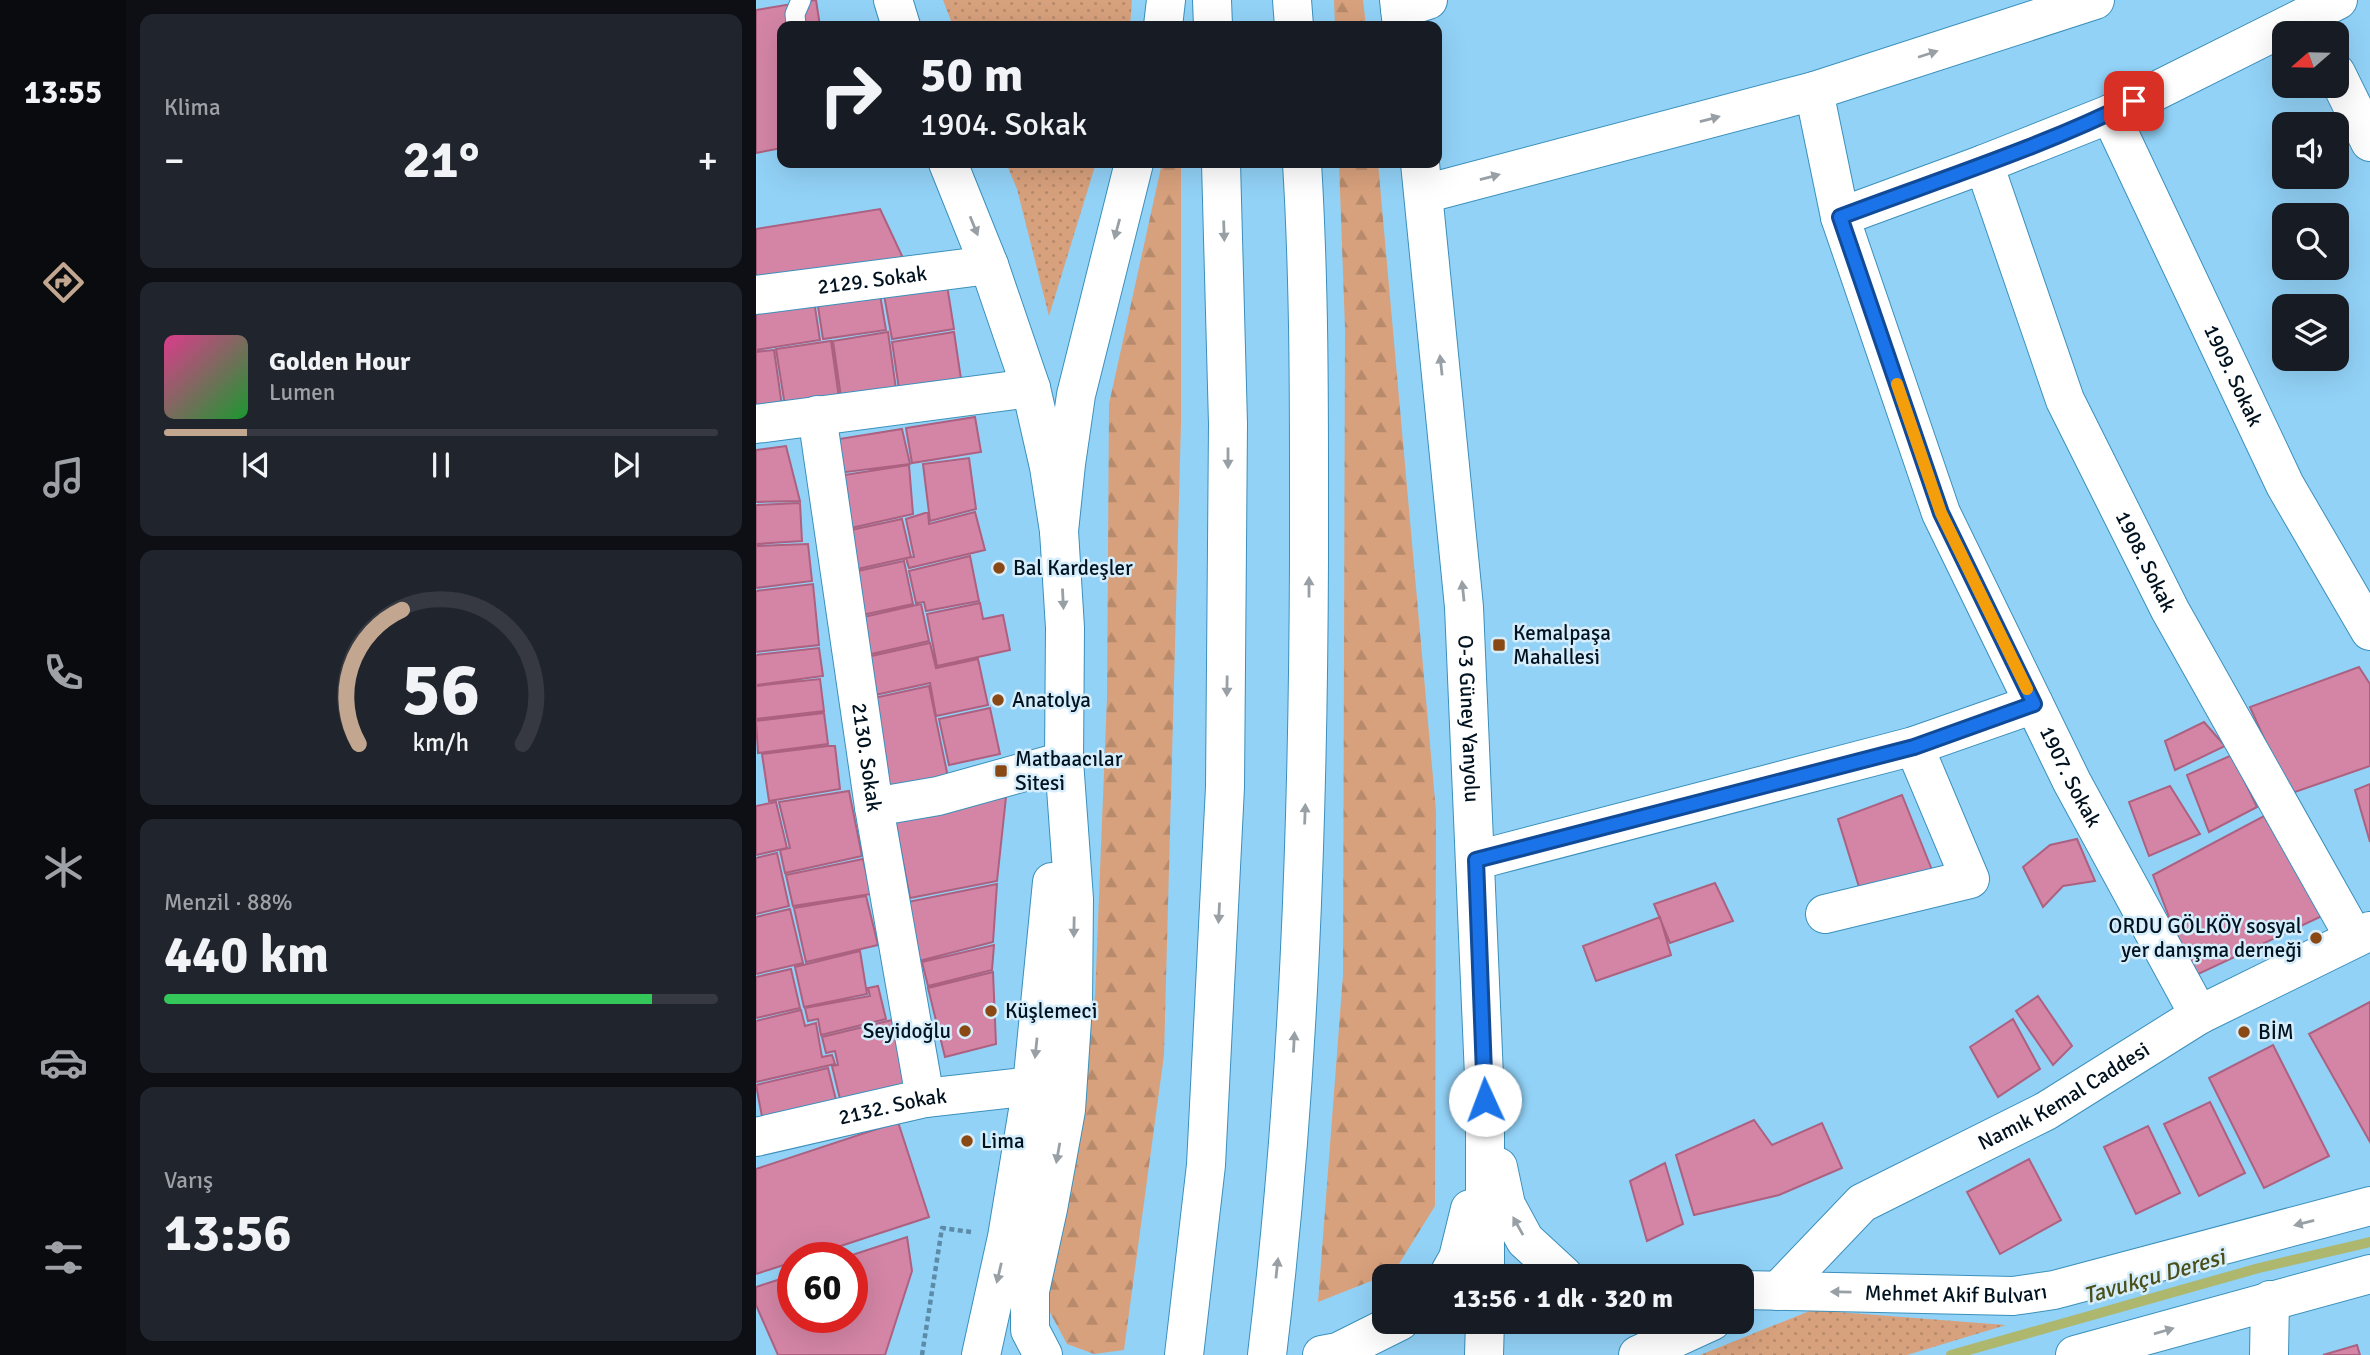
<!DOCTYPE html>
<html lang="tr">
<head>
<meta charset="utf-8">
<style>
  :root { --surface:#171b24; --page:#20242c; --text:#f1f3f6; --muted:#9ea1a6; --line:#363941; --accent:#c3a690 }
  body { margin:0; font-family:Signika,sans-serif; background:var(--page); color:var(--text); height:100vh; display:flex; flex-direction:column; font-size:26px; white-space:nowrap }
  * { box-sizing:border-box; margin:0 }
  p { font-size:23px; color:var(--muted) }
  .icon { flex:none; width:38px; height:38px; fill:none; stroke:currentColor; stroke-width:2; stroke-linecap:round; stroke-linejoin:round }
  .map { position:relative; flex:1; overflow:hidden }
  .sheet { display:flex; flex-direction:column; gap:14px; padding:14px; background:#0d0f14; width:630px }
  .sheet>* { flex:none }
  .top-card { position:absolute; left:21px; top:21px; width:665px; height:147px; border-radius:14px; box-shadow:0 7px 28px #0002; background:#171b24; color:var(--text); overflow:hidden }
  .needle { width:46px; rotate:250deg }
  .tools { position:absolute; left:1516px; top:21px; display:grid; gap:14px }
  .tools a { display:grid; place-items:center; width:77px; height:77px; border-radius:14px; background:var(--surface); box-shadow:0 7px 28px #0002; font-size:35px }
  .speed { position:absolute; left:21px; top:1242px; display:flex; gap:14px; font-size:35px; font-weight:700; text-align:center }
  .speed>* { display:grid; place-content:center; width:91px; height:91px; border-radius:50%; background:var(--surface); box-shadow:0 7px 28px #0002; line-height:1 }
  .speed .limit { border:10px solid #d22; background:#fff; color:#111 }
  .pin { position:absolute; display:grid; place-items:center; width:60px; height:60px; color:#fff; margin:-30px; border-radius:14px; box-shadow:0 4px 10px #0006 }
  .me { position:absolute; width:77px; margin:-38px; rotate:358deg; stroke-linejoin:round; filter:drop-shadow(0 0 5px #0008) }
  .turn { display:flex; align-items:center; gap:24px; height:147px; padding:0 28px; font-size:32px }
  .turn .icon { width:91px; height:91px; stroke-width:2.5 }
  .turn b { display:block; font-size:49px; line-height:60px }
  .big { font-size:52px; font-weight:700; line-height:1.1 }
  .sheet .tile { flex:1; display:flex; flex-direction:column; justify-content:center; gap:10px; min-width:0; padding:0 24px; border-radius:14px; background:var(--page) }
  .sheet .dial { align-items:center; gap:0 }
  .dial svg { height:182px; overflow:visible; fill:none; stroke:var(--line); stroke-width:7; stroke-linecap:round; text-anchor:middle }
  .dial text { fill:var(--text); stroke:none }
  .song { display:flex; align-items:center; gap:21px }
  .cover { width:84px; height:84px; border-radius:10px; background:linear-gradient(135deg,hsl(330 70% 55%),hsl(130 70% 35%)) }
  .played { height:7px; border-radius:4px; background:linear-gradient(90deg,var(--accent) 15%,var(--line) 15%) }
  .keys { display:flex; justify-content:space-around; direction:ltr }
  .heat { display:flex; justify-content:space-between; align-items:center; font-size:38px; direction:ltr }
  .charge { height:10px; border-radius:5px; background:linear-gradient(90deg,#34c759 88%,var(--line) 0) }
  .trip { position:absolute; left:616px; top:1264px; width:382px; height:70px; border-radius:14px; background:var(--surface); box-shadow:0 7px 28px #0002; font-weight:700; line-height:70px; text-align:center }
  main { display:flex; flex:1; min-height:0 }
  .dock { display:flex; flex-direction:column; width:126px; justify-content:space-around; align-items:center; background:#090b0e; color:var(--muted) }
  .dock .icon { width:49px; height:49px }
  .dock .on { color:var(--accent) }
  .dock b { font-size:32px; color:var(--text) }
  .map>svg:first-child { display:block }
  .grass { fill:url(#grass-dots) }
  .forest { fill:url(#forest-firs) }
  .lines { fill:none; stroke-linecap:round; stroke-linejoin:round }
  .stream { stroke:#aeb76e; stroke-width:10 }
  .building { fill:#d485a5; stroke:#ac6180; stroke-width:2 }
  .lane-casing { stroke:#3b90bb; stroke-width:21 }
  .street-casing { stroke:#3b90bb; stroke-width:40 }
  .secondary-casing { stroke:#3b90bb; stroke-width:40 }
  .primary-casing { stroke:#3b90bb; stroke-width:40 }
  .highway-casing { stroke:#3b90bb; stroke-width:40 }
  .path { stroke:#5c8ba8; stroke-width:4.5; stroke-dasharray:5 3.5; stroke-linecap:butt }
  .lane { stroke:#fff; stroke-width:19 }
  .street { stroke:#fff; stroke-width:38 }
  .secondary { stroke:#fff; stroke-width:38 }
  .primary { stroke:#fff; stroke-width:38 }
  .highway { stroke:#fff; stroke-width:38 }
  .oneway { fill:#99a0a5 }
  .route-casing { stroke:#114b97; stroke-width:18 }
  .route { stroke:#1a73e8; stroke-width:12 }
  .slow { stroke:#f59e0b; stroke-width:12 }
  .poi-dot { fill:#8a4914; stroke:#d6edfb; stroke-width:2.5 }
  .labels { text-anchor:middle; stroke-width:5; stroke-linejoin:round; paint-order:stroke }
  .street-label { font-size:21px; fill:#00121f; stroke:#d6edfb }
  .poi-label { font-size:21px; fill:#00121f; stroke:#d6edfb; text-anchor:start }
  .water-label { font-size:23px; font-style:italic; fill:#4b501a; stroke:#d6edfb }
</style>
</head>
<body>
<main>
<nav class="dock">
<b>13:55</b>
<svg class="icon on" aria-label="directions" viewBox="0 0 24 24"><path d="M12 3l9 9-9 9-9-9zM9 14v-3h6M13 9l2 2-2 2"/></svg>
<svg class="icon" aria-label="music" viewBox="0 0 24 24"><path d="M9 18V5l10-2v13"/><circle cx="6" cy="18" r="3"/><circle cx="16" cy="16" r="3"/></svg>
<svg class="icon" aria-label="phone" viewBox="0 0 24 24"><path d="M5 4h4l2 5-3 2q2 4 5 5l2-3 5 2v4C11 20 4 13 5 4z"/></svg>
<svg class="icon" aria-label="climate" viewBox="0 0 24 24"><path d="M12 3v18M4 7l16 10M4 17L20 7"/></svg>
<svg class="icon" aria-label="car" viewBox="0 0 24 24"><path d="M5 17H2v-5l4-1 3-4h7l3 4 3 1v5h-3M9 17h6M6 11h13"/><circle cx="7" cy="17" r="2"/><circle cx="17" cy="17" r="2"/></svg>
<svg class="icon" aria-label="filters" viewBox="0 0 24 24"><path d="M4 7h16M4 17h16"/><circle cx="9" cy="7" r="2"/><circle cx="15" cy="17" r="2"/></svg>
</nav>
<section class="sheet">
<div class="tile"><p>Klima</p>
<div class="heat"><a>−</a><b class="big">21°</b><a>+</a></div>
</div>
<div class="tile">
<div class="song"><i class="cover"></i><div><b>Golden Hour</b><p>Lumen</p></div></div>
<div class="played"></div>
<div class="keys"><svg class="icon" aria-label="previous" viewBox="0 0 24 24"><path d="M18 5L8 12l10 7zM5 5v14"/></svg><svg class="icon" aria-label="pause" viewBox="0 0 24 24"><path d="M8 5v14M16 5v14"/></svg><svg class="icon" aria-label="next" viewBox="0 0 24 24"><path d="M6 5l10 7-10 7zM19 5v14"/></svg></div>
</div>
<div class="tile dial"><svg viewBox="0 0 100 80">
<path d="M14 69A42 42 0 1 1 86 69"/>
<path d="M14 69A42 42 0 0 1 33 10" stroke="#c3a690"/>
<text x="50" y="56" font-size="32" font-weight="700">56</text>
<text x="50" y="72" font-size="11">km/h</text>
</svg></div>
<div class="tile"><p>Menzil · 88%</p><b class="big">440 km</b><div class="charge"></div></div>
<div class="tile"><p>Varış</p><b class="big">13:56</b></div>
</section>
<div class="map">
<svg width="1614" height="1355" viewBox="0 0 1614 1355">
  <defs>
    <pattern id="grass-dots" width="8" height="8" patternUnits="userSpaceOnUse" patternTransform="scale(1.75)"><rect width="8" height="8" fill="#d8a17d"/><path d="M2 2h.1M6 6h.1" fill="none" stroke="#b88a6c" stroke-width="1.8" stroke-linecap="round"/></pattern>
    <pattern id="forest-firs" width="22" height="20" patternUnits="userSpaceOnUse" patternTransform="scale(1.75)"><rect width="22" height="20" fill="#d8a17d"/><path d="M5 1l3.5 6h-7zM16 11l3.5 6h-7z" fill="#b88a6c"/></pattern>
  </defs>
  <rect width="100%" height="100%" fill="#92d2f7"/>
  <path class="grass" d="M187,0h189l-2,26h-177z
    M250,163h90l-47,153 -32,-127z
    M1056,1310l194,15 -99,30h-207z"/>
  <path class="forest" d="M578,0h29l3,26h-31z
    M406,163h19v261l-17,631 -40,295 -30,4 -27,-10 -21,-39 2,-31 47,-278 12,-299 2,-293z
    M583,163h39l58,648 -1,395 -41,66 -76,30 25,-327 2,-647z"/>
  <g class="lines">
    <path class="stream" d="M1195,1355l308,-87 111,-26"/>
  </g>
  <path class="building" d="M60,0l4,26h-38v122l-26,5v-143z
    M124,209l23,49 -147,25v-54z
    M190,279l8,50 -62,10 -9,-50z
    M123,289l7,41 -63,9 -6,-39z
    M58,301l6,39 -64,10v-41z
    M132,332l8,57 -55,8 -8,-56z
    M198,332l7,47 -62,10 -7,-47z
    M75,341l8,57 -54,8 -9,-57z
    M18,350l8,56 -26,4v-58z
    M219,417l6,35 -69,11 -6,-35z
    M146,429l8,35 -72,9 -5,-33z
    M30,446l14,55 -44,1v-52z
    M213,458l7,51 -46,12 -7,-57z
    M153,465l4,49 -71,16 -4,-54z
    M44,503l2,38 -46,3v-39z
    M172,512l1,12 46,-12 10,38 -76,18 -3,-10 8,-1 -8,-38z
    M146,519l9,38 -67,15 -2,-40z
    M52,544l4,37 -56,7v-42z
    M214,556l9,45 -53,10 -2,-9 -8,1 -7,-32z
    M148,561l9,43 -60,13 -9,-43z
    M57,584l6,61 -63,7v-61z
    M224,603l3,16 20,-4 7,35 -73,16 -10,-52z
    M165,604l8,37 -67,15 -7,-37z
    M174,643l6,25 42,-9 10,46 -52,11 -6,-33 -64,14 -8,-38z
    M63,648l4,28 -67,9v-30z
    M1603,667l11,17v82l-81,28 -39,-87z
    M64,679l4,32 -68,8v-33z
    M173,686l20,96 -63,13 -21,-95z
    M234,708l10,46 -51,11 -10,-46z
    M68,713l4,31 -70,9 -2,-32z
    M1448,722l21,24 -50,24 -10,-29z
    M72,746h7l5,43 -71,12 -7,-47z
    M1476,755l25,52 -48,25 -22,-57z
    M1614,784v58l-15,-52z
    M1414,786l30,48 -51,22 -20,-54z
    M93,791l13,65 -77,17 -5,-23 10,-2 -11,-46z
    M1146,795l30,75 -72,20 -22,-71z
    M250,797l-9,84 -87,17 -15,-77z
    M20,802l11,46 -31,7v-49z
    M1508,816l58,100 -130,61 -39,-102z
    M1321,839l18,42 -32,5 -20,21 -20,-40 27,-22z
    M21,853l12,53 -33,8v-56z
    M107,859l8,35 -78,12 -7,-31z
    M959,883l18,38 -63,22 -16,-39z
    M241,884l-4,58 -82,21 -13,-59z
    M110,896l12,49 -72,17 -12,-54z
    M34,909l13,54 -47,11v-57z
    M904,917l11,38 -75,26 -13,-35z
    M238,945l-2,25 -64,16 -6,-24z
    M104,951l7,43 -63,13 -9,-40z
    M35,969l9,39 -44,10v-41z
    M237,972l3,72 -51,13 -17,-69z
    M122,986l8,33 -65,16 -3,-16 -10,2 -3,-13 65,-12 -2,-8z
    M1282,996l34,50 -19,19 -37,-54z
    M1614,1002v140l-61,-108z
    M45,1010l4,16 11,-3 6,34 10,-2 3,9 -79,18v-61z
    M1257,1019l27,50 -42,28 -28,-50z
    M136,1020l17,64 -68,19 -9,-37 6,-1 -3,-14 -9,2 -4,-16z
    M1517,1045l56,111 -65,32 -55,-110z
    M72,1068l9,36 -74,18 -7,-37z
    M1454,1102l35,71 -46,23 -35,-72z
    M998,1120l18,25 50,-22 20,45 -63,27 -85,20 -18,-60z
    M142,1122l31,95 -125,41h-11v4l-37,12v-105z
    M1392,1126l32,67 -44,21 -32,-67z
    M1273,1159l32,61 -61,34 -33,-62z
    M909,1163l18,61 -36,17 -17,-60z
    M151,1237l5,34 -27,84h-107l-22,-50v-18l37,-12v43h59v-60h-9z
    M1601,1345l3,10h-37z"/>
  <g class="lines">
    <g class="lane-casing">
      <path id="lane" d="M40,26l-1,-12 6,-14"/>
    </g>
    <g class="street-casing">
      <g id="street">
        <path d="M644,9l28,-9"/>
        <path d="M1580,73l34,69"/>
        <path id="s1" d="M1058,91l26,126 101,296 131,269 127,233"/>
        <path id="s2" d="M1354,114l175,371 85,146"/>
        <path id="s3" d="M1228,164l81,236 105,210 184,327"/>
        <path d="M668,194l390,-103 281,-91"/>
        <path d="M1084,217l144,-53 126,-50 228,-114"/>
        <path id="s4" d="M0,295l233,-30"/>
        <path id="s5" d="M61,415l57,392 51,291"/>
        <path d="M0,424l275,-36"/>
        <path d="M118,807l64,-11 126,-35"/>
        <path d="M721,860l437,-114 120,-42"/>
        <path d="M1069,914l145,-35 -56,-133"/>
        <path id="s6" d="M0,1137l169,-39 107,-12"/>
        <path d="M1513,1355l1,-55"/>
      </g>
    </g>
    <g class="secondary-casing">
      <g id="secondary">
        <path id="s7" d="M1022,1291l84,-88 184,-92 153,-96 171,-84"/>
      </g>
    </g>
    <g class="primary-casing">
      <g id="primary">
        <path d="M137,0l8,26"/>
        <path d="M643,0l3,26"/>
        <path d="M192,163l41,102 42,123 18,79 10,64 6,97 -1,133 10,138 -1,106 -7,105 -18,99 -18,82v39l13,25"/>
        <path id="s8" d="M664,163l44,444 21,493v176"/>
        <path d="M742,1167l8,38 19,35 39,36"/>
        <path d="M692,1276l10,-18 12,-49"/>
        <path id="s9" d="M985,1290l272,6 41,-6 316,-84"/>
        <path d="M225,1355l26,-118 25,-151 20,-204"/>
        <path d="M566,1355l16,-3 62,-31"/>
        <path d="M728,1355l1,-34"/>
        <path d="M882,1355l74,-34"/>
        <path d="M1319,1355l295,-81"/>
      </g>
    </g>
    <g class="highway-casing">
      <path id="highway" d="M456,0l1,26
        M536,0l2,26
        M407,26l3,-26
        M303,531l7,-67 10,-69 58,-232
        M428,1355l22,-190 19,-378 3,-363 -7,-261
        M511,1355c32,-264 41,-531 42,-796 0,-132 1,-265 -7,-396"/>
    </g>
    <path class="path" d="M166,1355l20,-127 29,4"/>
    <use href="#lane" class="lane"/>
    <use href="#street" class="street"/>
    <use href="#secondary" class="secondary"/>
    <use href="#primary" class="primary"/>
    <use href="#highway" class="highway"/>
  </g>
  <defs><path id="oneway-solid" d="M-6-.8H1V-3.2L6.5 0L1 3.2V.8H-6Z" transform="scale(1.75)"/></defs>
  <g class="oneway">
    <use href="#oneway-solid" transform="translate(1172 54) rotate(-18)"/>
    <use href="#oneway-solid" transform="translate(954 119) rotate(-15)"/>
    <use href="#oneway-solid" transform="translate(734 177) rotate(-15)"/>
    <use href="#oneway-solid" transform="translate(218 226) rotate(68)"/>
    <use href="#oneway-solid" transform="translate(361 229) rotate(105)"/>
    <use href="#oneway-solid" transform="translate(468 231) rotate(88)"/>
    <use href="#oneway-solid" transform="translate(685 365) rotate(-96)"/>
    <use href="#oneway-solid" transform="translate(472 458) rotate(90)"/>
    <use href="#oneway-solid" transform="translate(553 587) rotate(-90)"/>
    <use href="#oneway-solid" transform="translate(707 591) rotate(-96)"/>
    <use href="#oneway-solid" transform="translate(307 599) rotate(87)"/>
    <use href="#oneway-solid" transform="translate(471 686) rotate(91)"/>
    <use href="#oneway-solid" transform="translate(549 814) rotate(-88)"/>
    <use href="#oneway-solid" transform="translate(463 913) rotate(93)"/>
    <use href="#oneway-solid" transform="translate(318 927) rotate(91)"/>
    <use href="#oneway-solid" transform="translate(538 1042) rotate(-87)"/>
    <use href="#oneway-solid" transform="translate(280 1048) rotate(96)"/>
    <use href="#oneway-solid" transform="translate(302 1153) rotate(100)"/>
    <use href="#oneway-solid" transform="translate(1548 1223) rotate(166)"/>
    <use href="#oneway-solid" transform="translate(762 1226) rotate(-119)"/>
    <use href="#oneway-solid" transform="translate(521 1268) rotate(-84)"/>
    <use href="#oneway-solid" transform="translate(243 1273) rotate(103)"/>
    <use href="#oneway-solid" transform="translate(1085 1292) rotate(-179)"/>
    <use href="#oneway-solid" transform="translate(1408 1331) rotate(-16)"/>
  </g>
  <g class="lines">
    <g class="route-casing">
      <path id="route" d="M729,1100l-9,-240 438,-113 120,-43 -93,-191 -101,-296c98,-37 200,-69 294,-116"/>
    </g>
    <use href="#route" class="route"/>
    <path class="slow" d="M1141,384l44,129 86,176"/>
  </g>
  <g class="poi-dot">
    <circle cx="243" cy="568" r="7"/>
    <rect x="736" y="638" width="14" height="14" rx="3.5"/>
    <circle cx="242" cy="700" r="7"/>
    <rect x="238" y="764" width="14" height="14" rx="3.5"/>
    <circle cx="1560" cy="938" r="7"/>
    <circle cx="235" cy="1011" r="7"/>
    <circle cx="209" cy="1031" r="7"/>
    <circle cx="1488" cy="1032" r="7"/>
    <circle cx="211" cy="1141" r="7"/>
  </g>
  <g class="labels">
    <g class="street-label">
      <text dy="7" stroke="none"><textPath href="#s4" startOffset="117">2129. Sokak</textPath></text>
      <text dy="7" stroke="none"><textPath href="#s2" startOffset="289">1909. Sokak</textPath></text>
      <text dy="7" stroke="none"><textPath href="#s3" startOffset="430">1908. Sokak</textPath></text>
      <text dy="7" stroke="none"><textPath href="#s8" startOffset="558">O-3 Güney Yanyolu</textPath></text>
      <text dy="7" stroke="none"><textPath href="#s5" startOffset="346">2130. Sokak</textPath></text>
      <text dy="7" stroke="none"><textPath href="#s1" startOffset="735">1907. Sokak</textPath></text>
      <text dy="7" stroke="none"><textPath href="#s7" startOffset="350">Namık Kemal Caddesi</textPath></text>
      <text dy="7" stroke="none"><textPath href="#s6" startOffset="140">2132. Sokak</textPath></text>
      <text dy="7" stroke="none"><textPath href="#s9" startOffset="215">Mehmet Akif Bulvarı</textPath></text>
    </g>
    <g class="poi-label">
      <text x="257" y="575">Bal Kardeşler</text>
      <text x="757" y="640">Kemalpaşa<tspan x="757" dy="24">Mahallesi</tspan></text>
      <text x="256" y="707">Anatolya</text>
      <text x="259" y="766">Matbaacılar<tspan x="259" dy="24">Sitesi</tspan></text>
      <text x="1546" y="933" text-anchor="end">ORDU GÖLKÖY sosyal<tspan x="1546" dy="24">yer danışma derneği</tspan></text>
      <text x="249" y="1018">Küşlemeci</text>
      <text x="195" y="1038" text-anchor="end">Seyidoğlu</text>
      <text x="1502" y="1039">BİM</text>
      <text x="225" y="1148">Lima</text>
    </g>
    <g class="water-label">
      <text transform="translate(1398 1276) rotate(-16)" y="8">Tavukçu Deresi</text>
    </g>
  </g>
</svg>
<div class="tools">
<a><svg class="needle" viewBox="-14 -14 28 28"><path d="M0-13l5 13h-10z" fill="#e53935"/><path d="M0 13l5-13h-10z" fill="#9ea1a6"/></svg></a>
<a><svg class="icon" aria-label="sound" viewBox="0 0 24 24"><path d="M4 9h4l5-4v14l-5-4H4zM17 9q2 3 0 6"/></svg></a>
<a><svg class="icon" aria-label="search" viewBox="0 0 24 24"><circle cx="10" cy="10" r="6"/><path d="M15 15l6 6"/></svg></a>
<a><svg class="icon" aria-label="layers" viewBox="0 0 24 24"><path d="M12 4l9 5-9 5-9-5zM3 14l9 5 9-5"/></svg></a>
</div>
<div class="speed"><div class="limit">60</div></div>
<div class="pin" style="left:1378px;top:101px;background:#d93025"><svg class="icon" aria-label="arrive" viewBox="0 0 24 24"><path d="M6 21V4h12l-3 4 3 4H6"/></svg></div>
<svg class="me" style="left:729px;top:1100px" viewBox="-20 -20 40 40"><circle r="19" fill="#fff"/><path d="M0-13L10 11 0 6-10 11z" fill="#1a73e8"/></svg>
<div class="trip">13:56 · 1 dk · 320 m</div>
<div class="top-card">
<div class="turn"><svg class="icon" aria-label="right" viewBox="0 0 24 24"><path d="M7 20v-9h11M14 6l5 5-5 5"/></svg><div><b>50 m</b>1904. Sokak</div></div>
</div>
</div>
</main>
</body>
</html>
